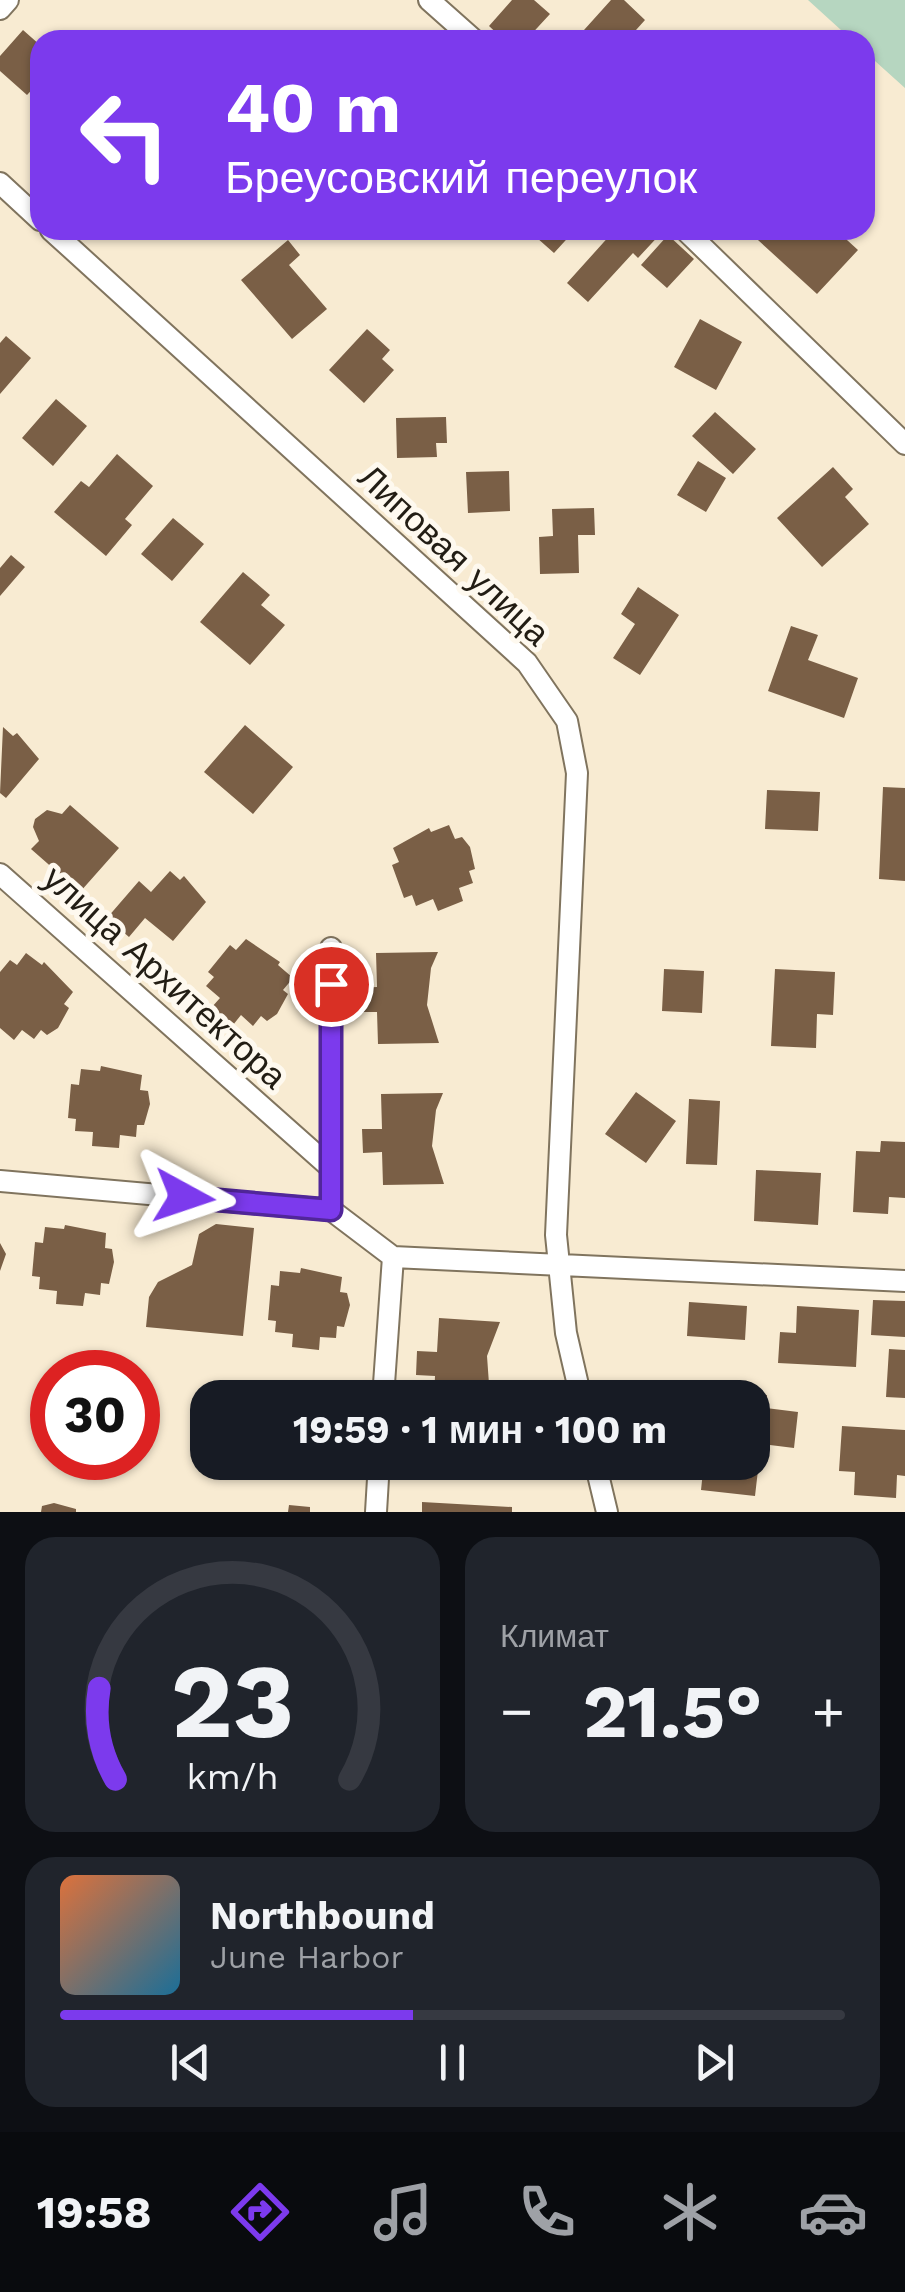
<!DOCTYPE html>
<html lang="ru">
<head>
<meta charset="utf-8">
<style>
  :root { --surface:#171b24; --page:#20242c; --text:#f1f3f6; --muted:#9ea1a6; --line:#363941; --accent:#7c3aed }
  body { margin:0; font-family:"Work Sans",sans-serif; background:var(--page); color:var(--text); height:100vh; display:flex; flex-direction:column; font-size:38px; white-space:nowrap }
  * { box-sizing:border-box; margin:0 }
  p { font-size:32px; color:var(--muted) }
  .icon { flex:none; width:55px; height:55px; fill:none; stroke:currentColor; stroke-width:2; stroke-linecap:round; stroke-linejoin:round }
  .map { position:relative; height:1512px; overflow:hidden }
  .panel { display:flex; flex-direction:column; gap:25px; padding:25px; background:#0d0f14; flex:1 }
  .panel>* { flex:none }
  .banner { position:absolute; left:30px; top:30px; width:845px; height:210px; border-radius:30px; box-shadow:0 2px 8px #0004; background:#7c3aed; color:#fff; overflow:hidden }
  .speed { position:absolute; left:30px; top:1350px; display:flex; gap:20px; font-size:50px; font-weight:700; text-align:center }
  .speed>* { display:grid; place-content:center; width:130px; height:130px; border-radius:50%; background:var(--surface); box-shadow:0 2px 8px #0004; line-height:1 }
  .speed .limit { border:15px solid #d22; background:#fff; color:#111 }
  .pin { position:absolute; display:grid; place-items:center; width:85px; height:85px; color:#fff; margin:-42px; border:5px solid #fff; border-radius:50%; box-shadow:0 2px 10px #0007 }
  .me { position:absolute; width:110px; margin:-55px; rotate:95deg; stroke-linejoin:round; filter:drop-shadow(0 0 8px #0008) }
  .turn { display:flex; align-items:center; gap:35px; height:210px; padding:0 30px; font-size:45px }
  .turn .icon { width:130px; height:130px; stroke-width:2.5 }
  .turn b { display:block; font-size:70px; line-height:85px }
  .big { font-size:75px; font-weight:700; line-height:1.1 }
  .panel .tile { flex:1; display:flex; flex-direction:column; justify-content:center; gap:15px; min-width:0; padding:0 35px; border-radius:30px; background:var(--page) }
  .panel .dial { align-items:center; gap:0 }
  .dial svg { height:260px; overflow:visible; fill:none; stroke:var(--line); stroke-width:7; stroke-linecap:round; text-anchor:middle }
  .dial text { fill:var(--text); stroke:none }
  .song { display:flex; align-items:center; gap:30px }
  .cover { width:120px; height:120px; border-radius:15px; background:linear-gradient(135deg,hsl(20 70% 55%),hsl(200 70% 35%)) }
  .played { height:10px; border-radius:5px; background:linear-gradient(90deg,var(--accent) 45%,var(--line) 45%) }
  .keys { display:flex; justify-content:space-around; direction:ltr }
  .heat { display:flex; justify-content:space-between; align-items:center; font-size:55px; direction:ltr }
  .panel .tiles { flex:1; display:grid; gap:25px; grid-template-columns:1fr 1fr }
  .tile:last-child { grid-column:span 2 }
  .trip { position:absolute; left:190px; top:1380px; width:580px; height:100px; border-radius:30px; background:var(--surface); box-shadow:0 2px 8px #0004; font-weight:700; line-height:100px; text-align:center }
  .dock { display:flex; height:160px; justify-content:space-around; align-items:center; background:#090b0e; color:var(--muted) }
  .dock .icon { width:70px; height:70px }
  .dock .active { color:var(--accent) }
  .dock b { font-size:45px; color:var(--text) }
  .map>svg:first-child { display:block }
  .green { fill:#b6d6c0 }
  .building { fill:#7a5f46 }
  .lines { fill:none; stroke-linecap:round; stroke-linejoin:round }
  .minor-casing { stroke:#80745e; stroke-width:24 }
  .minor { stroke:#fff; stroke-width:20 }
  .route-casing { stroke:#51269a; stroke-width:25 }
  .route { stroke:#7c3aed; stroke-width:18 }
  .labels { text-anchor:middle; stroke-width:10; stroke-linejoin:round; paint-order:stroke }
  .street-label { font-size:35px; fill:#221d14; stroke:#fef9ef }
</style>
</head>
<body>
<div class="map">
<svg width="905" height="1512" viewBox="0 0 905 1512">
  <rect width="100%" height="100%" fill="#f8ebd2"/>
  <path class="green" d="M808,0h97v88l-40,-36v-12h-13z"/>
  <path class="building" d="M512,0h22l16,14 -24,26h-22l-15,-14z
    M611,0h13l21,20 -18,20h-52z
    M23,30l17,15v36l-13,14 -27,-24v-15z
    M528,230h47l-21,23z
    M608,230h56l-26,28 -5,-5 -45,49 -21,-19 45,-50z
    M747,230h89l22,20 -41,44z
    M668,235l26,24 -27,29 -26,-23z
    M288,240l12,15 -11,10 38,44 -35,30 -51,-59z
    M700,319l42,23 -26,48 -42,-23z
    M367,329l23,21 -8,9 12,11 -30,33 -35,-33z
    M6,336l25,22 -31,36v-51z
    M56,399l31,27 -34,40 -31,-28z
    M715,412l41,37 -23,25 -41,-38z
    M446,417l1,26h-11l1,14 -40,1 -1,-40z
    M117,454l36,32 -28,33 7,6 -26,31 -52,-44 27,-31 8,6z
    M698,461l28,17 -20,34 -29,-17z
    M833,467l20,22 -8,8 24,27 -47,43 -45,-49z
    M509,471l1,40 -42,2 -2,-41z
    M594,508l1,27h-17l1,38 -39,1 -1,-37 14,-1 -1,-27z
    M173,518l31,26 -32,37 -31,-27z
    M11,555l14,12 -25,29v-28z
    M243,572l27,23 -9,10 24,20 -35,40 -50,-43z
    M638,587l41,28 -39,60 -27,-17 22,-34 -14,-10z
    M791,626l27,9 -10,25 50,18 -14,40 -76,-27z
    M245,725l48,42 -40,47 -49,-42z
    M3,727l10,9 4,-3 22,26 -33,39 -6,-5z
    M883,787l22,1v93l-26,-2z
    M767,790l53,2 -2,39 -53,-2z
    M70,805l49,43 -39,44 -49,-43 8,-8 -6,-14 2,-8 12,-9 15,4z
    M449,825l6,14 7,-2 8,10 5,22 -6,2 4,12 -14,5 4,13 -25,10 -5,-12 -17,7 -4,-11 -8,3 -12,-33 7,-3 -6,-14 36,-20 2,4z
    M170,871l10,9 4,-4 22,26 -33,39 -28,-23 -16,19 -22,-19 32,-37 12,11z
    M246,939l34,23 -2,3 15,13 -10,12 5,4 -11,20 -10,7 -6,-5 -8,10 -12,-11 -8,10 -22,-17 9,-10 -14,-12 8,-9 -6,-5 22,-27 6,5z
    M438,952l-7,16 -4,37 12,38 -61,1 -1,-32h-20v-24l20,-1 -1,-34z
    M26,953l16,12 2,-3 29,30 -9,12 5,4 -11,20 -11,7 -6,-5 -7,9 -12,-9 -8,10 -14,-12v-56l10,-12 7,5z
    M664,969l40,2 -2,42 -40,-2z
    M775,969l60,3 -2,43 -16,-1 -1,34 -45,-2z
    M101,1066l41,9 -2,15 8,1 2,13 -6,21h-7l-1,12 -16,-2 -1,13 -27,-2 1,-14 -18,-1 1,-12 -8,-1 3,-34 8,1 2,-16 19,2z
    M636,1092l40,29 -30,42 -41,-29z
    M443,1093l-7,17 -4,36 12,38 -61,1 -1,-33 -19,1 -1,-24h20l-1,-35z
    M689,1099l31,2 -3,64 -31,-1z
    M881,1141l24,1v56l-16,-1 -1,17 -35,-2 3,-61 24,1z
    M756,1170l65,3 -3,52 -64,-4z
    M216,1224l38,4 -11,108 -97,-9 3,-30 9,-15 34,-17 7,-31z
    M65,1225l41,8 -1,15 7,1 2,13 -5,22 -8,-1 -1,12 -15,-2 -2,13 -27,-2 1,-13 -18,-2 1,-12 -8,-1 3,-34 8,1 2,-16 19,2z
    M0,1243l6,11 -6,17z
    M301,1268l41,9 -2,15 7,1 3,12 -6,22 -7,-1 -1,12 -16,-1 -1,13 -27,-3 1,-13 -18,-2 1,-11 -8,-1 3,-35 8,1 1,-15 20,2z
    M873,1300l32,1v36l-34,-2z
    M689,1302l58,4 -2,34 -58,-4z
    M797,1306l62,4 -3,57 -78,-4 2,-31 16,1z
    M439,1318l61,4 -13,34 3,42h-56l1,-22 -19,-1 1,-24 20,1z
    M889,1349l16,1v48l-19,-1z
    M713,1389l54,6 -1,13 32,4 -4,36 -33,-4 -6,52 -54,-6 3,-28h48v-64h-40z
    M842,1426l63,4v46l-8,-1 -1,23 -42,-3 1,-23 -16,-1z
    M422,1502l90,5v5h-90z
    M54,1503l22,6v3h-35l1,-6z
    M289,1505l21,2v5h-22z"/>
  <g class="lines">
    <g class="minor-casing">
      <path id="minor" d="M429,0l45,40
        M0,9l8,-9
        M0,183l40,37
        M51,230l476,433 40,58 10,52 -21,462 10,98 15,65
        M685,230l220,214
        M0,874l331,294
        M331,948v262
        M0,1181l331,29
        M331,1210l62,47 -10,141
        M393,1257l512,24
        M595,1462l12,50
        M376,1512l3,-50"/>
    </g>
    <use href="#minor" class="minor"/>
  </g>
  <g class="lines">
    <g class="route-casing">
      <path id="route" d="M184,1197l147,13v-226"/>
    </g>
    <use href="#route" class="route"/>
  </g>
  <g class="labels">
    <g class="street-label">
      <text transform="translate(454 555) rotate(43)" y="12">Липовая улица</text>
      <text transform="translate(165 977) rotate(42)" y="12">улица Архитектора</text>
    </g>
  </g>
</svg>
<div class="speed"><div class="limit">30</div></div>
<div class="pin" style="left:331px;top:984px;background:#d93025"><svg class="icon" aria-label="arrive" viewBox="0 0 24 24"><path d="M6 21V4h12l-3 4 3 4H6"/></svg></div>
<svg class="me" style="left:184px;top:1197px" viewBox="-20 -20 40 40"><path d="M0-17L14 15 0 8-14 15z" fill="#7c3aed" stroke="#fff" stroke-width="4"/></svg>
<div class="trip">19:59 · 1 мин · 100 m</div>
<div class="banner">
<div class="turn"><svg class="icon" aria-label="left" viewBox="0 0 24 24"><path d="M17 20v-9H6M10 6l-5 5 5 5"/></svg><div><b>40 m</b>Бреусовский переулок</div></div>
</div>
</div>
<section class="panel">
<div class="tiles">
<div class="tile dial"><svg viewBox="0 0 100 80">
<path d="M14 69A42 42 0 1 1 86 69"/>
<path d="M14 69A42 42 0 0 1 9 41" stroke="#7c3aed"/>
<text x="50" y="56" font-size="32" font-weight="700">23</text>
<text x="50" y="72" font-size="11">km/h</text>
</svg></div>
<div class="tile"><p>Климат</p>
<div class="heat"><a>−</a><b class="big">21.5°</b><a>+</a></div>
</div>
<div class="tile">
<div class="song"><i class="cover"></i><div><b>Northbound</b><p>June Harbor</p></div></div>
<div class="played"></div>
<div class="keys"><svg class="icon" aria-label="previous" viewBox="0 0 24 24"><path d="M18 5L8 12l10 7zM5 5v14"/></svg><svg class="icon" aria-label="pause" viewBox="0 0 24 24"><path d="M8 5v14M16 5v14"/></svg><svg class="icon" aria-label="next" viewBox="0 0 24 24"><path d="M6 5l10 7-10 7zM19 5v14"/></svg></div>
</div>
</div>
</section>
<nav class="dock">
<b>19:58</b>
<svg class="icon active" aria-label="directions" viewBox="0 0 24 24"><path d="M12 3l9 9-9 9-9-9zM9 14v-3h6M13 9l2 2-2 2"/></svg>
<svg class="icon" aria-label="music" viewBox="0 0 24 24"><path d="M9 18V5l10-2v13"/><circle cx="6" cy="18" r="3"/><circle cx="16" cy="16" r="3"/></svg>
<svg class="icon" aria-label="phone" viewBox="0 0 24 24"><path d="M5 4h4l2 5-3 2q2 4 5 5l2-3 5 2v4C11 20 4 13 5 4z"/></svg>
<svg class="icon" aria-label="climate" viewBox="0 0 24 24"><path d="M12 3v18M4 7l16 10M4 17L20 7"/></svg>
<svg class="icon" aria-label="car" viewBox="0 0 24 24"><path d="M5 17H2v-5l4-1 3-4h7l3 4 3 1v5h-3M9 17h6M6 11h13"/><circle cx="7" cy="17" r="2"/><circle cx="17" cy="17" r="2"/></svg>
</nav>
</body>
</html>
